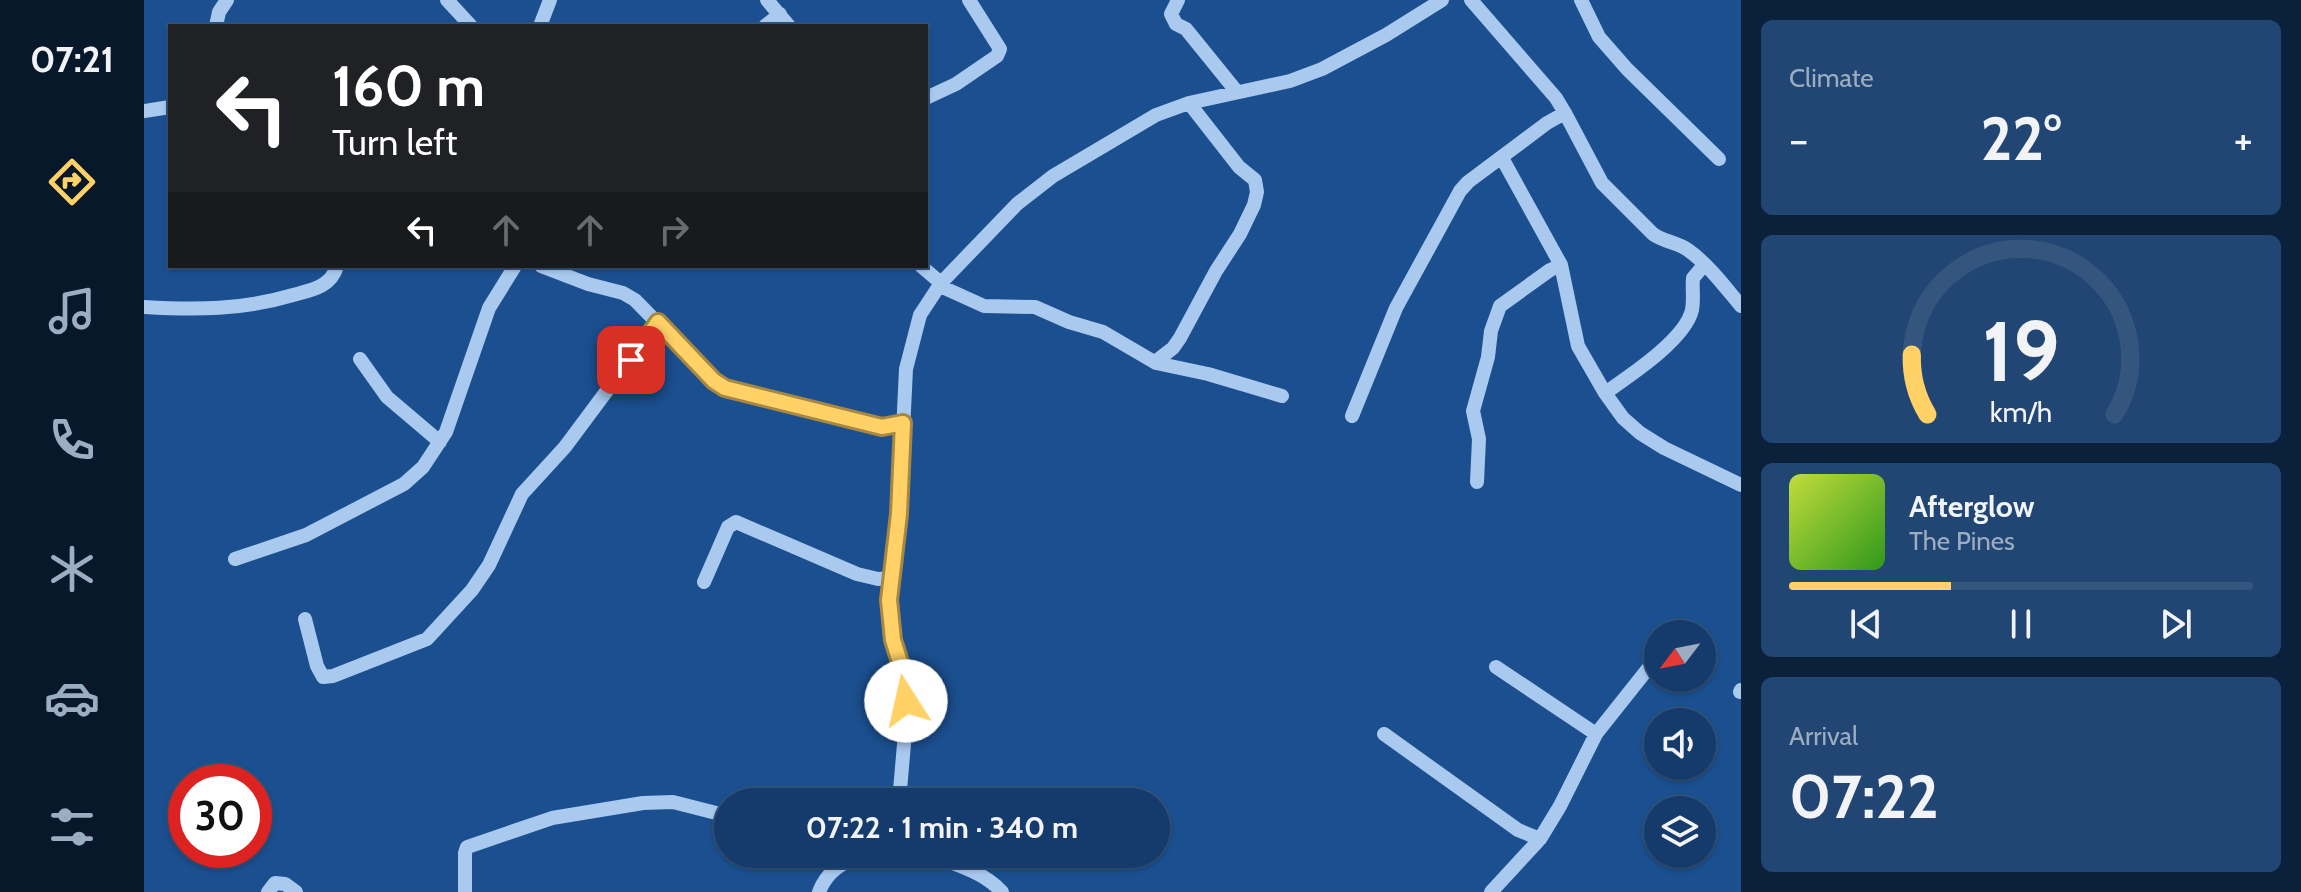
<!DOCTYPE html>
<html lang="en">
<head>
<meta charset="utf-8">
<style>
  :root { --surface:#143b6b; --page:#214673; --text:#f1f3f6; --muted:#9dadc1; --line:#33557e; --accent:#ffd166 }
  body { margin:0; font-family:Cabin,sans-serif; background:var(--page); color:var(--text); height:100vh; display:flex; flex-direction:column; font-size:30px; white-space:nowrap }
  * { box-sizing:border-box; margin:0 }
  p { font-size:26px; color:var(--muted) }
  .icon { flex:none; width:44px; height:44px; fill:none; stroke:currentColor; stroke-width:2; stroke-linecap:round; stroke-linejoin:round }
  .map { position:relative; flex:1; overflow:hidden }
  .sheet { display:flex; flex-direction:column; gap:20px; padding:20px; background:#0b203b; width:560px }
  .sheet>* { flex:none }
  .hud { position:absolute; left:24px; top:24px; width:760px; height:244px; border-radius:0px; box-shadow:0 2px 6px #0004,0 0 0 2px var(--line); background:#202124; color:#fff; overflow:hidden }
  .needle { width:52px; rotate:238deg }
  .tools { position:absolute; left:1500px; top:620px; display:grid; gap:16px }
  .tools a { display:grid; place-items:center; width:72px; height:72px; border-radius:50%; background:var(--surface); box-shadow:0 2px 6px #0004,0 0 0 2px var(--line); font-size:40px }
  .speed { position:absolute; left:24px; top:764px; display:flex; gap:16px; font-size:40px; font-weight:700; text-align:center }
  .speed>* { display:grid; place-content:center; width:104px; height:104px; border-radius:50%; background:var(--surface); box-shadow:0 2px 6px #0004,0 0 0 2px var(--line); line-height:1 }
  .speed .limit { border:12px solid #d22; background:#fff; color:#111 }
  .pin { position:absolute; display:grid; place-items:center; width:68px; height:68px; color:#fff; margin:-34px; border-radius:16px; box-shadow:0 4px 12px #0006 }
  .me { position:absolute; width:88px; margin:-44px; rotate:350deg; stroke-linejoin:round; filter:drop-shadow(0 0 6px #0008) }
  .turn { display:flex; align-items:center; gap:28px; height:168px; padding:0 32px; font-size:36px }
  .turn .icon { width:104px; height:104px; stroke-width:2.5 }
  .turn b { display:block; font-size:56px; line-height:68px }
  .lanes { display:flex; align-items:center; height:76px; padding:0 32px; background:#0003; justify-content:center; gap:40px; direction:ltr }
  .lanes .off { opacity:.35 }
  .big { font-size:60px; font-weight:800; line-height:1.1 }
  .sheet .widget { flex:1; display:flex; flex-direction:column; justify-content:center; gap:12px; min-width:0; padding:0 28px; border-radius:12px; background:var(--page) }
  .sheet .dial { align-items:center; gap:0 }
  .dial svg { height:208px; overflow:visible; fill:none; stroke:var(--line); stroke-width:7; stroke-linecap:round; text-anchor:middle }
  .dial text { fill:var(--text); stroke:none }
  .song { display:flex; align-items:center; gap:24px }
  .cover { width:96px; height:96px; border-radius:12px; background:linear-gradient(135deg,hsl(70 70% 55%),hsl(110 70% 35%)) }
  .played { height:8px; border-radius:4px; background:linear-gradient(90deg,var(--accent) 35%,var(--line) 35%) }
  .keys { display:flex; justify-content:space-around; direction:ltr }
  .heat { display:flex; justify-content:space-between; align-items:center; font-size:44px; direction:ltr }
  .trip { position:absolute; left:570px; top:788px; width:456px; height:80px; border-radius:40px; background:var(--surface); box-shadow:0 2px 6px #0004,0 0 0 2px var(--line); font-weight:800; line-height:80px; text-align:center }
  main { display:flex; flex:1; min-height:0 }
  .tabs { display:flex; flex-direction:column; width:144px; justify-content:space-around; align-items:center; background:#08182b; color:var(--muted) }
  .tabs .icon { width:56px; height:56px }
  .tabs .selected { color:var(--accent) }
  .tabs b { font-size:36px; color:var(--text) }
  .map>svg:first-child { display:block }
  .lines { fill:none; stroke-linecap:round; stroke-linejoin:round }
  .minor { stroke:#a9c9ee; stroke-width:14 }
  .route-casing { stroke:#a68842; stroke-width:20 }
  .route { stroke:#ffd166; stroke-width:14 }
</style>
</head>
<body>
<main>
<nav class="tabs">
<b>07:21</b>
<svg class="icon selected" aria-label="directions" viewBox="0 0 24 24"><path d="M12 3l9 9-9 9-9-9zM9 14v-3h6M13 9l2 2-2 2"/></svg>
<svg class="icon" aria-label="music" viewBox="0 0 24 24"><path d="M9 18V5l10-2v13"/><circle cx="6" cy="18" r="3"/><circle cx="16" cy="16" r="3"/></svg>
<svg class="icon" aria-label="phone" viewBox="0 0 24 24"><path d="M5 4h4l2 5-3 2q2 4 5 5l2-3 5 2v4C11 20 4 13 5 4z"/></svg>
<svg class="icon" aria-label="climate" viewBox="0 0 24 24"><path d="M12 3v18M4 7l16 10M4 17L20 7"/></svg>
<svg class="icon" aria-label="car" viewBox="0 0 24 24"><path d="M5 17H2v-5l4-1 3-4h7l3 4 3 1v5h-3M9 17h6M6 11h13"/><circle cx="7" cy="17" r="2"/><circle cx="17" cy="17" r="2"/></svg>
<svg class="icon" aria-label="filters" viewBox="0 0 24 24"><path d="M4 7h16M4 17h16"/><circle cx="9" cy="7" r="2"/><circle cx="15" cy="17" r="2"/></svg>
</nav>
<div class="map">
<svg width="1597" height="892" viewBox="0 0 1597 892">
  <rect width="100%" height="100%" fill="#1b4f8f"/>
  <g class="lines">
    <path class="minor" d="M303,0l24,26
      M623,0l22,26
      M1034,0l-7,14 5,10 10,5 51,63
      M1437,0l18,37 28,32 92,90
      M72,26l3,-14 8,-12
      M396,26l10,-26
      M621,26l15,-12
      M782,98l30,-14 41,-28 3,-7 -31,-49
      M0,111l26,-4
      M1421,113l37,70 51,51c11,8 24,8 35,16 20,14 37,37 53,56
      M1358,158l59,107 17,81 27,47 18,25 17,15 24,15 77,37
      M397,266l47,18 35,9 12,7 79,81 11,7 157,39 21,-4
      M777,266l20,17
      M796,286l44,20 51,1 34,15 34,10 53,31 52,11 74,22
      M0,307c52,3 99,3 149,-12 19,-5 38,-8 44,-29
      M216,359l27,38 53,45
      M1011,362l18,-14 7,-10 36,-67 24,-37 14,-29 3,-13 -2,-12 -16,-13 -50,-64
      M1461,393c24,-17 80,-53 87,-83 2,-10 0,-22 1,-32l11,-13
      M1208,416l44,-108 64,-117 8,-9 79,-59 18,-10 -9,-15 -85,-98
      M1333,482l2,-43 -6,-28 15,-54 3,-26 9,-25 50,-36 11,-5
      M91,559l71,-24 98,-51 19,-17 23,-35 43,-124 26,-42
      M560,582l24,-55 8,-5 121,52 21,5 13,-1
      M161,619l12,47 6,11 10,-1 94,-37 45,-49 17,-25 33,-71 43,-47 93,-125
      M1352,667l100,67
      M1596,692l1,-2
      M1240,734l134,96 22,9
      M755,802l7,-81v-40l-13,-41 -4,-40 10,-86 7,-145 14,-54 21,-32 23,-24 53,-55 36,-28 103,-61 33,-12 101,-22 32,-12 64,-34 56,-35
      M782,854c26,9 57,17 76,38
      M124,892l7,-9 10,1 11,8
      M321,892v-39l2,-6 85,-29 91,-15 30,-1 55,14
      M675,892c8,-21 23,-29 43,-38
      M1347,892l49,-53 20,-33 36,-72 62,-78"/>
  </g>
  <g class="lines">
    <g class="route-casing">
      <path id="route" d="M487,360l27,-38 56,59 11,7 157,39 21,-4 -4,91 -10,86 4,40 13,41v20"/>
    </g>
    <use href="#route" class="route"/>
  </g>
</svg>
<div class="tools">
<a><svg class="needle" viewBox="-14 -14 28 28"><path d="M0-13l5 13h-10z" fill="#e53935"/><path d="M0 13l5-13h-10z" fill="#9dadc1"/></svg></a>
<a><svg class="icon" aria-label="sound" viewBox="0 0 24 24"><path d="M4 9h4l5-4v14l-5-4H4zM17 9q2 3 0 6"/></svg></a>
<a><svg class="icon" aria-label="layers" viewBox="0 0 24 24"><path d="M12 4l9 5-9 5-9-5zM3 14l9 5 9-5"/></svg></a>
</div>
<div class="speed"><div class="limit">30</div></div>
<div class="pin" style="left:487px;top:360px;background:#d93025"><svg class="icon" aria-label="arrive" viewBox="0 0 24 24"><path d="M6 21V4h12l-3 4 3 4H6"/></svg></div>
<svg class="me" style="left:762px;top:701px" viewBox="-20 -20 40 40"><circle r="19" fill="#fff"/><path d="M0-13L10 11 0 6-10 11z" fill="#ffd166"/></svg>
<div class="trip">07:22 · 1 min · 340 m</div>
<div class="hud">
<div class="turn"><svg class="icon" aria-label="left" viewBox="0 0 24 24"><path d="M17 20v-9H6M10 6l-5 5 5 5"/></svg><div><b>160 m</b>Turn left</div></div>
<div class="lanes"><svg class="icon" aria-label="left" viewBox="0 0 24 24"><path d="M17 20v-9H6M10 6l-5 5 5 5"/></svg><svg class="icon off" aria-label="ahead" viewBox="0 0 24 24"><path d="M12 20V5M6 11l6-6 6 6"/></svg><svg class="icon off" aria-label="ahead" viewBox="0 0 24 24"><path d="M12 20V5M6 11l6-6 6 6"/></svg><svg class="icon off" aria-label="right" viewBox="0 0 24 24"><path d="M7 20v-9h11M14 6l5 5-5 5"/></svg></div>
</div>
</div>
<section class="sheet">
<div class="widget"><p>Climate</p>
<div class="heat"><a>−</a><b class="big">22°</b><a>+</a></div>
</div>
<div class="widget dial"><svg viewBox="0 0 100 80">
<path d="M14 69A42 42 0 1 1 86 69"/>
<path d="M14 69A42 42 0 0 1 8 46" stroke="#ffd166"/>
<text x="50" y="56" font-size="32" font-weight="700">19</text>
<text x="50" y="72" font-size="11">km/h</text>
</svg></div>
<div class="widget">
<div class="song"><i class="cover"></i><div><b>Afterglow</b><p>The Pines</p></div></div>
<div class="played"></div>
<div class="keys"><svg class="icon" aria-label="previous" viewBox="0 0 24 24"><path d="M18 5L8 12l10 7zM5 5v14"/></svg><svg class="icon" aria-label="pause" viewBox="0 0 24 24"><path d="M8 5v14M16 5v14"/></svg><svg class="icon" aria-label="next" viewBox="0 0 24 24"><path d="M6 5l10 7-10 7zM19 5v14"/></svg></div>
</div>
<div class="widget"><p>Arrival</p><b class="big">07:22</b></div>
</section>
</main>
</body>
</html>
